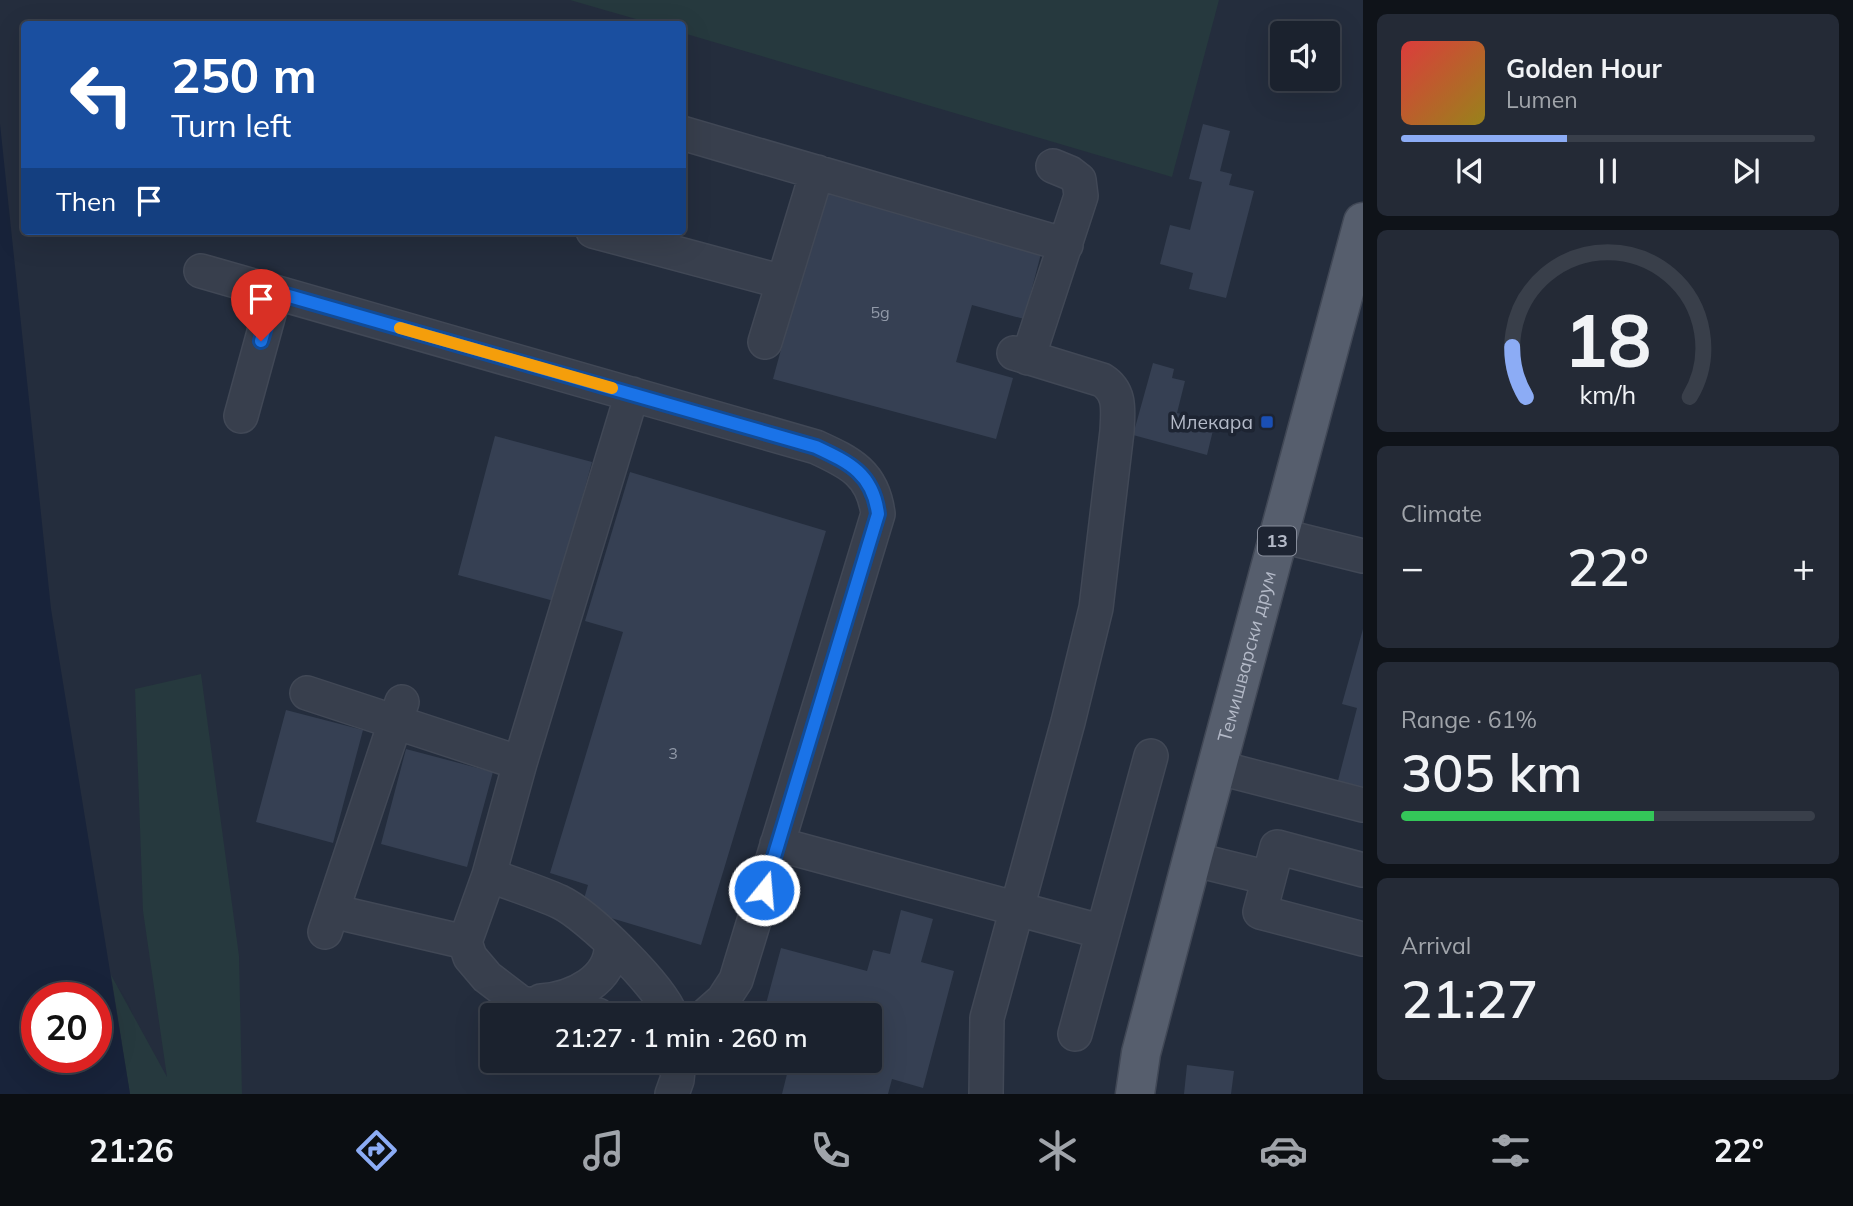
<!DOCTYPE html>
<html lang="en">
<head>
<meta charset="utf-8">
<style>
  :root { --surface:#1b222e; --page:#242a36; --text:#f1f3f6; --muted:#a0a4aa; --line:#393f4a; --accent:#8cacf5 }
  body { margin:0; font-family:Mulish,sans-serif; background:var(--page); color:var(--text); height:100vh; display:flex; flex-direction:column; font-size:26px; white-space:nowrap }
  * { box-sizing:border-box; margin:0 }
  p { font-size:23px; color:var(--muted) }
  .icon { flex:none; width:38px; height:38px; fill:none; stroke:currentColor; stroke-width:2; stroke-linecap:round; stroke-linejoin:round }
  .map { position:relative; flex:1; overflow:hidden }
  .side { display:flex; flex-direction:column; gap:14px; padding:14px; background:#0f1319; width:490px }
  .side>* { flex:none }
  .banner { position:absolute; left:21px; top:21px; width:665px; height:214px; border-radius:7px; box-shadow:0 7px 28px #0002,0 0 0 2px var(--line); background:#1a4fa0; color:#fff; overflow:hidden }
  .controls { position:absolute; left:1270px; top:21px; display:grid; gap:14px }
  .controls a { display:grid; place-items:center; width:70px; height:70px; border-radius:7px; background:var(--surface); box-shadow:0 7px 28px #0002,0 0 0 2px var(--line); font-size:35px }
  .speed { position:absolute; left:21px; top:982px; display:flex; gap:14px; font-size:35px; font-weight:700; text-align:center }
  .speed>* { display:grid; place-content:center; width:91px; height:91px; border-radius:50%; background:var(--surface); box-shadow:0 7px 28px #0002,0 0 0 2px var(--line); line-height:1 }
  .speed .limit { border:10px solid #d22; background:#fff; color:#111 }
  .pin { position:absolute; display:grid; place-items:center; width:60px; height:60px; color:#fff; margin:-72px -30px; border-radius:50% 50% 50% 0; rotate:-45deg; box-shadow:0 0 7px #0007 }
  .pin .icon { rotate:45deg }
  .me { position:absolute; width:77px; margin:-38px; rotate:17deg; stroke-linejoin:round; filter:drop-shadow(0 0 5px #0008) }
  .turn { display:flex; align-items:center; gap:24px; height:147px; padding:0 35px; font-size:32px }
  .turn .icon { width:91px; height:91px; stroke-width:2.5 }
  .turn b { display:block; font-size:49px; line-height:60px }
  .then { display:flex; align-items:center; height:66px; padding:0 35px; background:#0003; gap:14px; font-size:26px }
  .big { font-size:52px; font-weight:600; line-height:1.1 }
  .side .card { flex:1; display:flex; flex-direction:column; justify-content:center; gap:10px; min-width:0; padding:0 24px; border-radius:10px; background:var(--page) }
  .side .dial { align-items:center; gap:0 }
  .dial svg { height:182px; overflow:visible; fill:none; stroke:var(--line); stroke-width:7; stroke-linecap:round; text-anchor:middle }
  .dial text { fill:var(--text); stroke:none }
  .song { display:flex; align-items:center; gap:21px }
  .cover { width:84px; height:84px; border-radius:10px; background:linear-gradient(135deg,hsl(0 70% 55%),hsl(50 70% 35%)) }
  .played { height:7px; border-radius:4px; background:linear-gradient(90deg,var(--accent) 40%,var(--line) 40%) }
  .keys { display:flex; justify-content:space-around; direction:ltr }
  .heat { display:flex; justify-content:space-between; align-items:center; font-size:38px; direction:ltr }
  .charge { height:10px; border-radius:5px; background:linear-gradient(90deg,#34c759 61%,var(--line) 0) }
  .trip { position:absolute; left:480px; top:1003px; width:402px; height:70px; border-radius:7px; background:var(--surface); box-shadow:0 7px 28px #0002,0 0 0 2px var(--line); font-weight:600; line-height:70px; text-align:center }
  .dock { display:flex; height:112px; justify-content:space-around; align-items:center; background:#0b0e12; color:var(--muted) }
  .dock .icon { width:49px; height:49px }
  .dock .on { color:var(--accent) }
  .dock b { font-size:32px; color:var(--text) }
  main { display:flex; flex:1; min-height:0 }
  .map>svg:first-child { display:block }
  .green { fill:#26393e }
  .water { fill:#18233a; fill-rule:evenodd }
  .building { fill:#364053 }
  .lines { fill:none; stroke-linecap:round; stroke-linejoin:round }
  .minor-casing { stroke:#414856; stroke-width:36 }
  .major-casing { stroke:#414856; stroke-width:41 }
  .minor { stroke:#383f4d; stroke-width:33 }
  .major { stroke:#565e6d; stroke-width:38 }
  .route-casing { stroke:#114b97; stroke-width:18 }
  .route { stroke:#1a73e8; stroke-width:12 }
  .slow { stroke:#f59e0b; stroke-width:12 }
  .transit-dot { fill:#1a4fb4; stroke:#1d2432; stroke-width:2.5 }
  .labels { text-anchor:middle; stroke-width:7; stroke-linejoin:round; paint-order:stroke }
  .number-label { font-size:16px; fill:#929aa9 }
  .shield { fill:#1d2432; stroke:#878d9b; stroke-width:2 }
  .shield-label { font-size:18px; font-weight:bold; fill:#b4bac8 }
  .poi-label { font-size:19px; fill:#b4bac8; stroke:#1d2432; text-anchor:end }
  .street-label { font-size:19px; fill:#b4bac8; stroke:#1d2432 }
</style>
</head>
<body>
<main>
<div class="map">
<svg width="1363" height="1094" viewBox="0 0 1363 1094">
  <rect width="100%" height="100%" fill="#242d3d"/>
  <path class="green" d="M570,0h649l-47,177 -489,-144 -1,-9h-29z
    M201,674l38,282 3,138h-112l-19,-119 56,102 -24,-166 -8,-222z"/>
  <path class="water" d="M0,124l51,485 79,485h-130zM37,998h59v59h-59z"/>
  <path class="building" d="M1203,124l27,7 -10,40 12,3 -3,11 25,6 -28,107 -37,-9 4,-16 -33,-9 10,-39 20,5 12,-48 -13,-3z
    M825,187l218,59 -19,73 -52,-14 -16,57 57,16 -17,61 -223,-60z
    M1153,363l21,6 -2,9 13,3 -8,32 38,9 -8,33 -74,-20z
    M495,436l97,26 -38,139 -96,-26z
    M630,472l196,59 -125,414 -120,-36 7,-24 -38,-12 73,-241 -38,-11z
    M1363,629v171l-28,-8 22,-84 -15,-4z
    M286,710l77,20 -30,113 -77,-21z
    M406,749l87,23 -26,95 -86,-23z
    M901,910l32,9 -12,43 33,9 -31,117 -31,-9 -4,15h-106l7,-28 -16,-6h97v-45h-107l18,-67 86,23 6,-21 17,4z
    M1187,1065l47,6 -3,23h-47z"/>
  <g class="lines">
    <g class="minor-casing">
      <path id="minor" d="M682,133l384,112
        M593,231l190,51
        M201,271l615,176c35,16 57,27 62,67l-142,466 -13,20 -17,15
        M765,342l52,-170
        M1028,358l53,-162 -2,-16 -9,-7 -17,-7
        M241,416l34,-124
        M1278,535l85,21
        M307,693l213,70
        M1216,767l147,38
        M777,844l326,88
        M1192,859l77,19
        M1363,870l-86,-23 -17,65 103,27
        M489,875c23,9 49,17 71,27 29,14 100,84 111,113
        M332,911l133,31
        M325,932l77,-230
        M541,1001c31,-2 73,-21 70,-58
        M598,1015l-77,-12 -34,-26 -17,-20 -5,-15 24,-67 31,-112 112,-369
        M1075,1034l76,-278
        M672,1094l5,-14 2,-20
        M986,1094l1,-76 81,-296 28,-114 21,-177c1,-21 4,-39 -15,-51l-88,-27"/>
    </g>
    <g class="major-casing">
      <g id="major">
        <path id="s1" d="M1135,1094l6,-41 51,-194 171,-637"/>
      </g>
    </g>
    <use href="#minor" class="minor"/>
    <use href="#major" class="major"/>
  </g>
  <g class="lines">
    <g class="route-casing">
      <path id="route" d="M261,341l14,-49 541,155c34,16 57,27 62,67l-114,376"/>
    </g>
    <use href="#route" class="route"/>
    <path class="slow" d="M400,328l212,60"/>
  </g>
  <rect class="transit-dot" x="1260" y="415" width="14" height="14" rx="3.5"/>
  <g class="labels">
    <g class="number-label">
      <text x="880" y="318">5g</text>
      <text x="673" y="759">3</text>
    </g>
    <rect class="shield" x="1258" y="526.5" width="38" height="29" rx="5"/>
    <g class="shield-label">
      <text x="1277" y="547">13</text>
    </g>
    <g class="poi-label">
      <text x="1253" y="429">Млекара</text>
    </g>
    <g class="street-label">
      <text dy="7" stroke="none"><textPath href="#s1" startOffset="452">Темишварски друм</textPath></text>
    </g>
  </g>
</svg>
<div class="controls">
<a><svg class="icon" aria-label="sound" viewBox="0 0 24 24"><path d="M4 9h4l5-4v14l-5-4H4zM17 9q2 3 0 6"/></svg></a>
</div>
<div class="speed"><div class="limit">20</div></div>
<div class="pin" style="left:261px;top:341px;background:#d93025"><svg class="icon" aria-label="arrive" viewBox="0 0 24 24"><path d="M6 21V4h12l-3 4 3 4H6"/></svg></div>
<svg class="me" style="left:764px;top:890px" viewBox="-20 -20 40 40"><circle r="17" fill="#1a73e8" stroke="#fff" stroke-width="3"/><path d="M0-11L8 9 0 5-8 9z" fill="#fff"/></svg>
<div class="trip">21:27 · 1 min · 260 m</div>
<div class="banner">
<div class="turn"><svg class="icon" aria-label="left" viewBox="0 0 24 24"><path d="M17 20v-9H6M10 6l-5 5 5 5"/></svg><div><b>250 m</b>Turn left</div></div>
<div class="then">Then<svg class="icon" aria-label="arrive" viewBox="0 0 24 24"><path d="M6 21V4h12l-3 4 3 4H6"/></svg></div>
</div>
</div>
<section class="side">
<div class="card">
<div class="song"><i class="cover"></i><div><b>Golden Hour</b><p>Lumen</p></div></div>
<div class="played"></div>
<div class="keys"><svg class="icon" aria-label="previous" viewBox="0 0 24 24"><path d="M18 5L8 12l10 7zM5 5v14"/></svg><svg class="icon" aria-label="pause" viewBox="0 0 24 24"><path d="M8 5v14M16 5v14"/></svg><svg class="icon" aria-label="next" viewBox="0 0 24 24"><path d="M6 5l10 7-10 7zM19 5v14"/></svg></div>
</div>
<div class="card dial"><svg viewBox="0 0 100 80">
<path d="M14 69A42 42 0 1 1 86 69"/>
<path d="M14 69A42 42 0 0 1 8 47" stroke="#8cacf5"/>
<text x="50" y="56" font-size="32" font-weight="700">18</text>
<text x="50" y="72" font-size="11">km/h</text>
</svg></div>
<div class="card"><p>Climate</p>
<div class="heat"><a>−</a><b class="big">22°</b><a>+</a></div>
</div>
<div class="card"><p>Range · 61%</p><b class="big">305 km</b><div class="charge"></div></div>
<div class="card"><p>Arrival</p><b class="big">21:27</b></div>
</section>
</main>
<nav class="dock">
<b>21:26</b>
<svg class="icon on" aria-label="directions" viewBox="0 0 24 24"><path d="M12 3l9 9-9 9-9-9zM9 14v-3h6M13 9l2 2-2 2"/></svg>
<svg class="icon" aria-label="music" viewBox="0 0 24 24"><path d="M9 18V5l10-2v13"/><circle cx="6" cy="18" r="3"/><circle cx="16" cy="16" r="3"/></svg>
<svg class="icon" aria-label="phone" viewBox="0 0 24 24"><path d="M5 4h4l2 5-3 2q2 4 5 5l2-3 5 2v4C11 20 4 13 5 4z"/></svg>
<svg class="icon" aria-label="climate" viewBox="0 0 24 24"><path d="M12 3v18M4 7l16 10M4 17L20 7"/></svg>
<svg class="icon" aria-label="car" viewBox="0 0 24 24"><path d="M5 17H2v-5l4-1 3-4h7l3 4 3 1v5h-3M9 17h6M6 11h13"/><circle cx="7" cy="17" r="2"/><circle cx="17" cy="17" r="2"/></svg>
<svg class="icon" aria-label="filters" viewBox="0 0 24 24"><path d="M4 7h16M4 17h16"/><circle cx="9" cy="7" r="2"/><circle cx="15" cy="17" r="2"/></svg>
<b>22°</b>
</nav>
</body>
</html>
